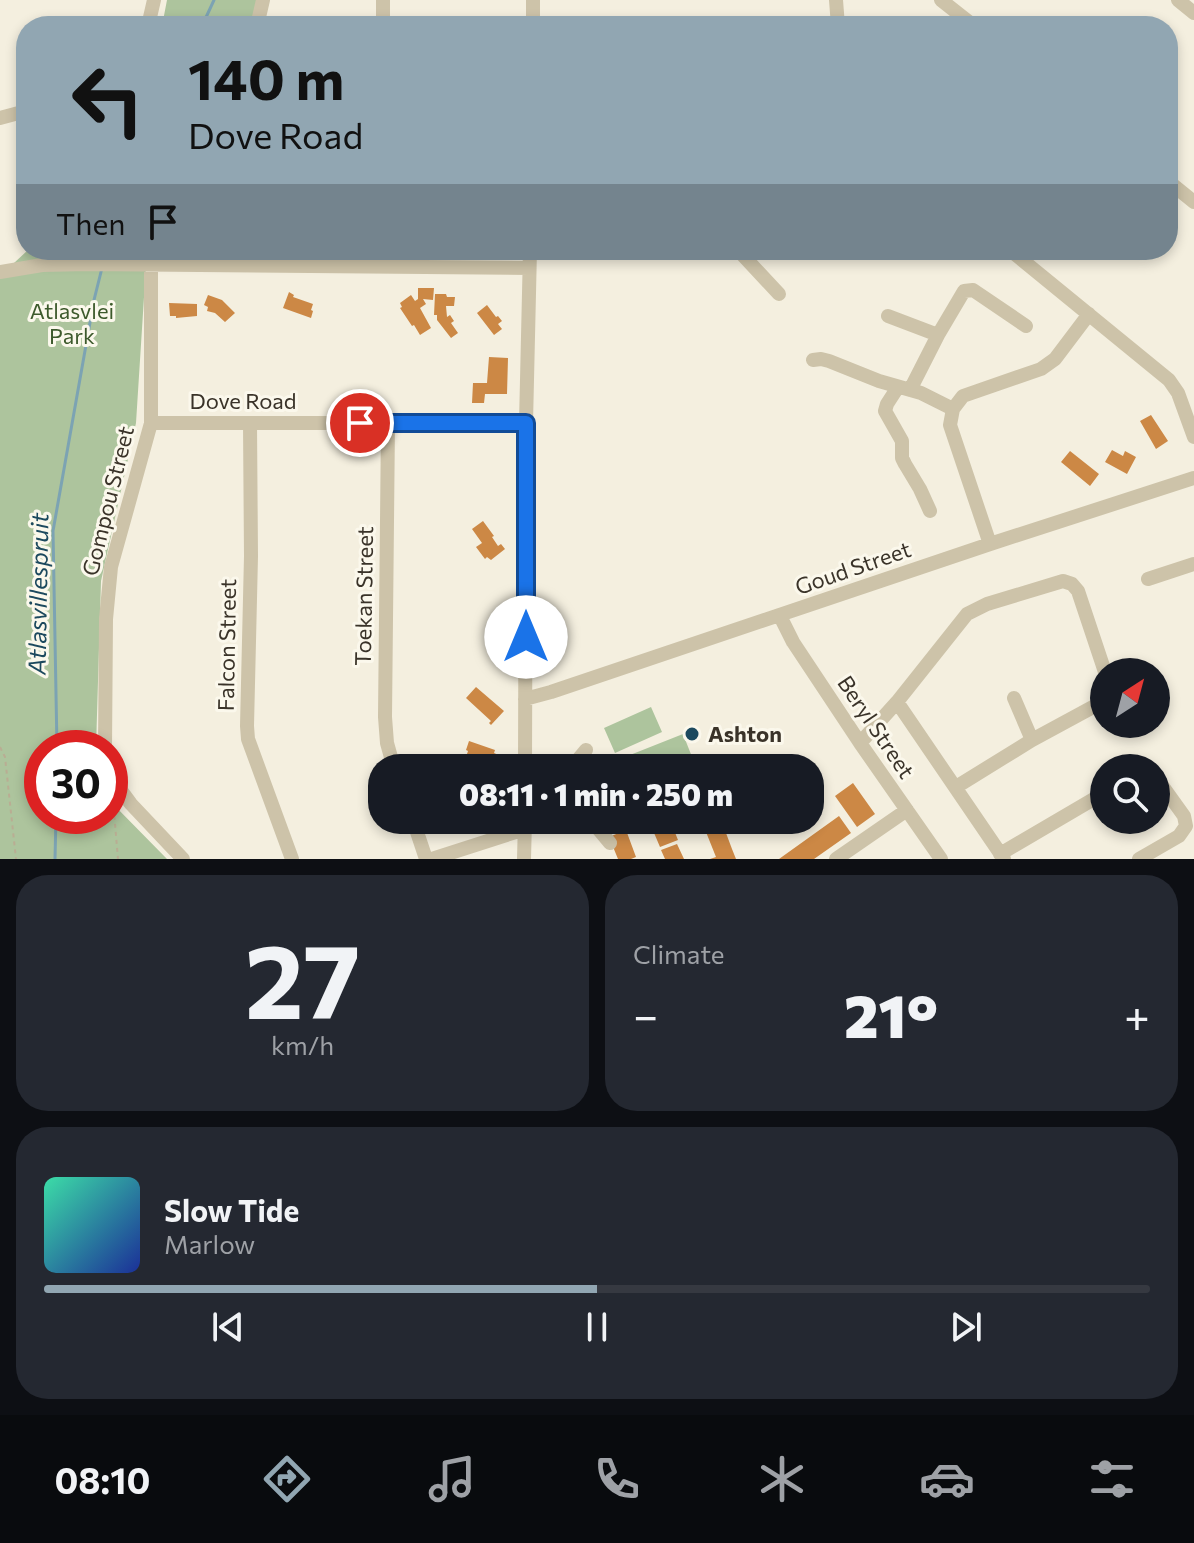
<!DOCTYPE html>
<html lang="en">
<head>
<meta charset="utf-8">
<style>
  :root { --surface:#171b24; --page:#242831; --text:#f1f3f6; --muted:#9ea1a6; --line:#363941; --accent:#91a6b2 }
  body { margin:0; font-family:Commissioner,sans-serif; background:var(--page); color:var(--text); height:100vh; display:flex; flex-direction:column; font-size:30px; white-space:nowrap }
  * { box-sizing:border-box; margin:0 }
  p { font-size:26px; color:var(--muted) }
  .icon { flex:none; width:44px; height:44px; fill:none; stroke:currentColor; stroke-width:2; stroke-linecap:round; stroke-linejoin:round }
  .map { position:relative; height:859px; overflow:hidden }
  .sheet { display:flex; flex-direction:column; gap:16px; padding:16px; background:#0d0f14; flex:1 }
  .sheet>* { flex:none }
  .banner { position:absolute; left:16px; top:16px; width:1162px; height:244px; border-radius:32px; box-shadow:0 4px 12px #0003; background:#91a6b2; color:#111; overflow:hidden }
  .needle { width:52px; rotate:36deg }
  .tools { position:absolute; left:1090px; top:658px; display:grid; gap:16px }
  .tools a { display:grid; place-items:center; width:80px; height:80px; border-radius:50%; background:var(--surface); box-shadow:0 4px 12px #0003; font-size:40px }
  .speed { position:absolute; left:24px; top:730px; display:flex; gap:16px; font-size:40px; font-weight:700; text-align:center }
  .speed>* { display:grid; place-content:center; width:104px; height:104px; border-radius:50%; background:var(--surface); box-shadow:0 4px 12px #0003; line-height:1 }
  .speed .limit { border:12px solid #d22; background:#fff; color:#111 }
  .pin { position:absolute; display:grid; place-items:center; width:68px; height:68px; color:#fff; margin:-34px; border:4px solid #fff; border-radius:50%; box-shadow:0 2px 8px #0007 }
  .me { position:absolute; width:88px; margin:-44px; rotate:0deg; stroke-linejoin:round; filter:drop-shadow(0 0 6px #0008) }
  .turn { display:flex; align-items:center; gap:28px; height:168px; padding:0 40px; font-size:36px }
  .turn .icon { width:104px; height:104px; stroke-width:2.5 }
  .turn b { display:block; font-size:56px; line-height:68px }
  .then { display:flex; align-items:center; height:76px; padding:0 40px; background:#0003; gap:16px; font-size:30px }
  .big { font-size:60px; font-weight:800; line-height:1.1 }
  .sheet .tile { flex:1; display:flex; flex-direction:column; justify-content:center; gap:12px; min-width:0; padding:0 28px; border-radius:32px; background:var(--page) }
  .sheet .dial { align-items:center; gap:0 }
  .dial b { font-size:104px; line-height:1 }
  .song { display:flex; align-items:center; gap:24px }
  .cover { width:96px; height:96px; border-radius:12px; background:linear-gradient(135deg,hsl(160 70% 55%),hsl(230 70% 35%)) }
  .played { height:8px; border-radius:4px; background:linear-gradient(90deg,var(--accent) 50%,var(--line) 50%) }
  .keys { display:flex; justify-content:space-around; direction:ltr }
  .heat { display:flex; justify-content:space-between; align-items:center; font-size:44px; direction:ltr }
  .sheet .tiles { flex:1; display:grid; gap:16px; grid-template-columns:1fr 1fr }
  .tile:last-child { grid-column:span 2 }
  .trip { position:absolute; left:368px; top:754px; width:456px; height:80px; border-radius:32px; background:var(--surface); box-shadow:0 4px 12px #0003; font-weight:800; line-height:80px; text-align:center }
  .tab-bar { display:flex; height:128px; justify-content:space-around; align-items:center; background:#090b0e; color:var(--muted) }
  .tab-bar .icon { width:56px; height:56px }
  .tab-bar .current { color:var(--accent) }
  .tab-bar b { font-size:36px; color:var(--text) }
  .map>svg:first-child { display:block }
  .green { fill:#adc49d }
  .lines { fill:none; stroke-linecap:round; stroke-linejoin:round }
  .stream { stroke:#7ca3b3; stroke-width:3 }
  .building { fill:#cc8845 }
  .path { stroke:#b9ad93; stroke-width:2; stroke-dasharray:4 4; stroke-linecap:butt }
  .minor { stroke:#cdc3a9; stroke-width:14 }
  .route-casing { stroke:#114b97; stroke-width:20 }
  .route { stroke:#1a73e8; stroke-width:14 }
  .poi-dot { fill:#1c495e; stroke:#fbf8ec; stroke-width:3 }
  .labels { text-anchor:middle; stroke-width:6; stroke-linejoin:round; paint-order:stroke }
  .park-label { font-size:22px; fill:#3d5a2c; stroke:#fbf8ec }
  .street-label { font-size:22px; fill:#3a3329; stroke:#fbf8ec }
  .poi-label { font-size:22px; font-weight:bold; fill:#3a3329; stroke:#fbf8ec; text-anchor:start }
  .water-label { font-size:24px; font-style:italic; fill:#1c495e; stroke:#fbf8ec }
</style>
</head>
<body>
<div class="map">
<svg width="1194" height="859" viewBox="0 0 1194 859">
  <rect width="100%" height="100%" fill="#f4efdf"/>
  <path class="green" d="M167,0h90l-6,26h-89z
    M28,250h119l-11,173 -35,158 -5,167h-54v68h68v-15l57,58h-167v-583z
    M651,707l11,25 -47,21 -11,-25z
    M683,734l11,28 -16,6h-43l-5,-13z"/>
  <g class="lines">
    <path class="stream" d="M202,26l12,-26
      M103,261l3,-11
      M57,748l-4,-217 41,-231 8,-32
      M55,859l1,-43"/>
  </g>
  <path class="building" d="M418,288h16l-1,12 -10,-1 3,5 -6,4 11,20 -11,7 -6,-10 -2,1 -12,-18 2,-1 -2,-4 11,-8 4,6 3,-2z
    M289,292l5,3 -1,2 20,7 -2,6 2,1 -2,7 -28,-10z
    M435,294h11l1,3h8l-1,9h-8l1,11 3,-2 4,6 -3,2 7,10 -7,5 -14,-18v-5h-3z
    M208,295l14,5 13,13 -10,9 -10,-9 -8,-2 1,-4 -4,-2z
    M169,303l28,1v12l-21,2v-2h-6z
    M487,305l9,12 2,-1 4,5 -4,3 4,5 -8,6 -17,-22z
    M489,357l19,1 -1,36h-22l-1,9h-12l1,-20h14z
    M1151,415l17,26 -12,8 -16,-28z
    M1112,450l11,6 2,-5 11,6 -9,17 -22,-12z
    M1070,451l29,23 -9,12 -29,-24z
    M483,521l11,15 -2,1 6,9 3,-2 4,5 -14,11 -4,-3 -2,2 -9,-12 6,-4 -10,-14z
    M476,687l28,24 -13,14 -2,-2 2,-2 -25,-23z
    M469,741l26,9 -1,3 9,4 -3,10 -8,-3 -1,4 -10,-1 2,-6 -16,-7 1,-3 -2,-1z
    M853,783l22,31 -18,13 -22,-31z
    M839,816l12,17 -37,26h-35z
    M653,820h17l8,20 -18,7 -11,-26z
    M723,825l9,24 4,10h-26l6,-2 -10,-25z
    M626,830l10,27 -5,2h-13l-9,-22z
    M677,844l7,15h-19l-4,-9z"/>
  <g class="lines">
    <path class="path" d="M0,747l5,10 11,102
      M113,800l5,59"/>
    <path class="minor" d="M836,0l2,26
      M941,0l33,26
      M1178,0l16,13
      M148,26l6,-26
      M257,26l6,-26
      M383,26v-26
      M533,26v-26
      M0,118l26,-7
      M1168,181l26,21
      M738,250l41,44
      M1010,250l159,130 9,13 16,44
      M0,272l42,-7 45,-1 442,4
      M888,316l50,19
      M813,360l8,-1 8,2 50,20 42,12 32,16
      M898,387l-11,17 -2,7 17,30v17l3,6 15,25 10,22
      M910,390l28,-55 26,-44 9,-1 53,36
      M151,423h375
      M388,423l-3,294 2,26 7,25
      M250,424l1,132 -4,170 1,13 44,120
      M990,544l-40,-119 3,-16 10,-13 78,-27 14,-10 34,-45
      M1148,579l46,-15
      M780,616l13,26 67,101 81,116
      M1014,698l18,42
      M525,699l26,-7 439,-148 204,-66
      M897,702l107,157
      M860,743l37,-41 70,-88 20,-10 76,-23 9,3 6,7 27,81
      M105,748l1,-129 5,-52 40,-144v-158
      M525,768l1,-345 4,-173
      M571,768l15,-18
      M110,772l1,5 20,27 52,55
      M956,787l76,-47 72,-39
      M413,820l13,39
      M554,825l28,-3 13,3 15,18
      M1000,854l104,-61
      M432,859l93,-30
      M524,859l1,-39
      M836,859l71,-49
      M1139,859l40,-23 7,-10 -2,-10 -28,-39"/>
  </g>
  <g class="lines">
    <g class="route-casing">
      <path id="route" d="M360,423h166v214"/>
    </g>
    <use href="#route" class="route"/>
  </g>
  <circle class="poi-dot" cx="692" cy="734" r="8"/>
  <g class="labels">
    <g class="park-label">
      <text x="72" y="319">Atlasvlei<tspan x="72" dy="25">Park</tspan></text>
    </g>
    <g class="street-label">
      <text x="243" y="409">Dove Road</text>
      <text transform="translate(108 501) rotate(-76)" y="8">Gompou Street</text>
      <text transform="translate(853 568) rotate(-19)" y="8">Goud Street</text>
      <text transform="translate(364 596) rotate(-89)" y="8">Toekan Street</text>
      <text transform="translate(227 645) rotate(-89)" y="8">Falcon Street</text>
      <text transform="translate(876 727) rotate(56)" y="8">Beryl Street</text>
    </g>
    <g class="poi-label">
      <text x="708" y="742">Ashton</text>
    </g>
    <g class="water-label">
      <text transform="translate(39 594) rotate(-89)" y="8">Atlasvillespruit</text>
    </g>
  </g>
</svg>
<div class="tools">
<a><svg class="needle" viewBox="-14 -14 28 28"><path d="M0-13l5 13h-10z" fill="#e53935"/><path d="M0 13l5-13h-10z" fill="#9ea1a6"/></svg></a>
<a><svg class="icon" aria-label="search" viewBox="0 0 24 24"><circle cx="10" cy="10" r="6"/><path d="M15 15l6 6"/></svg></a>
</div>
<div class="speed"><div class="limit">30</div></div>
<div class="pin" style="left:360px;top:423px;background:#d93025"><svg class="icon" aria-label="arrive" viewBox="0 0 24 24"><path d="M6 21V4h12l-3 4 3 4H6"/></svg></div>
<svg class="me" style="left:526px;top:637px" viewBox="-20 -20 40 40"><circle r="19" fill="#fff"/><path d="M0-13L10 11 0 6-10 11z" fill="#1a73e8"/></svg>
<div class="trip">08:11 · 1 min · 250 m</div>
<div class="banner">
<div class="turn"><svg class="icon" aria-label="left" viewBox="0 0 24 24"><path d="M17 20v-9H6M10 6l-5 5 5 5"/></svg><div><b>140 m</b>Dove Road</div></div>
<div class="then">Then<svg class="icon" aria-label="arrive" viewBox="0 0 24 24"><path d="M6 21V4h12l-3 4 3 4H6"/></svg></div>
</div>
</div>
<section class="sheet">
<div class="tiles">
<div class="tile dial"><b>27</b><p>km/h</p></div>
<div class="tile"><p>Climate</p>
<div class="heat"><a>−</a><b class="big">21°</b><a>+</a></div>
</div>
<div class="tile">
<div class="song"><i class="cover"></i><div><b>Slow Tide</b><p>Marlow</p></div></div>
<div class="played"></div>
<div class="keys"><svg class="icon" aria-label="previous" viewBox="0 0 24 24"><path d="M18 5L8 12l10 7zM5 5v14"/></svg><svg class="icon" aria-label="pause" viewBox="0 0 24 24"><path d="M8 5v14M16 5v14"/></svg><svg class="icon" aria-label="next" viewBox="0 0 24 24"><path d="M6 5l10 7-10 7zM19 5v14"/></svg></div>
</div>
</div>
</section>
<nav class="tab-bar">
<b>08:10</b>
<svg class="icon current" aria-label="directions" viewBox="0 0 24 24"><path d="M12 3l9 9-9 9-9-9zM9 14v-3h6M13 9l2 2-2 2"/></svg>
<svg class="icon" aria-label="music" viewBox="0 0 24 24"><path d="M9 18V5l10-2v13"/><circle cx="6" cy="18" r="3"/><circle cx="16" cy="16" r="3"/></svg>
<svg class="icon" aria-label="phone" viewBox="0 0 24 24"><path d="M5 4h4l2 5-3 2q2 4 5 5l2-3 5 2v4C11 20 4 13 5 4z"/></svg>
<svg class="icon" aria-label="climate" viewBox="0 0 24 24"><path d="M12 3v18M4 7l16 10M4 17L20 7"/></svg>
<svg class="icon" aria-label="car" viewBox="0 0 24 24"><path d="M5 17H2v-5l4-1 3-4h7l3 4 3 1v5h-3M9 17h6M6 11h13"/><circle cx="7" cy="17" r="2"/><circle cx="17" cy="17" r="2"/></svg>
<svg class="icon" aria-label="filters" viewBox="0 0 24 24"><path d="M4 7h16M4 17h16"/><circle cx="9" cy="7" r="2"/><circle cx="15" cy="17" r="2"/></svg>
</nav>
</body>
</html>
